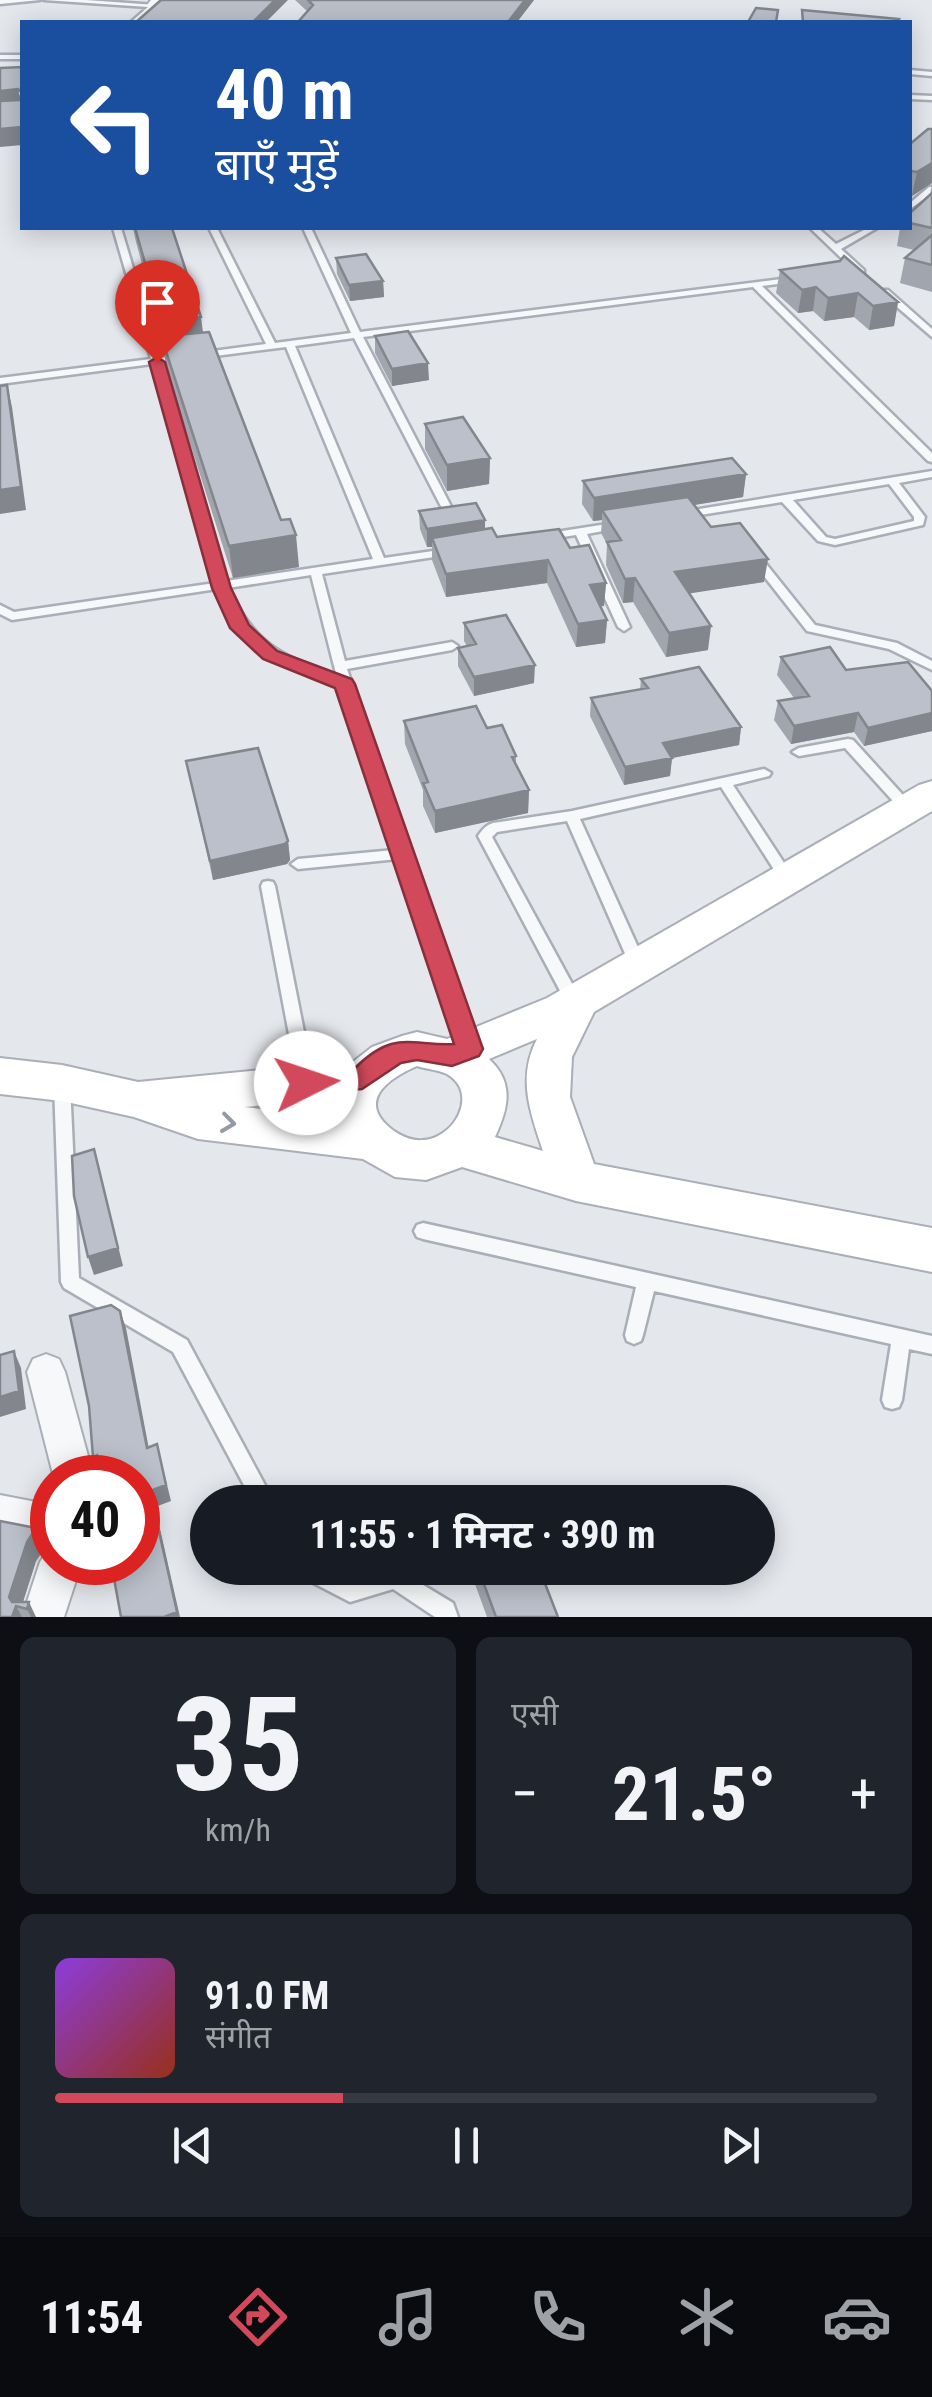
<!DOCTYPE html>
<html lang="hi">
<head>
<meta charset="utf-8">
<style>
  :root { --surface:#171b24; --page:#20242c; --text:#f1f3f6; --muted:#9ea1a6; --line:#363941; --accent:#d1495b }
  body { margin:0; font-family:"Roboto Condensed","Noto Sans Devanagari",sans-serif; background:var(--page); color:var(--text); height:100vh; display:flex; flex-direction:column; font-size:38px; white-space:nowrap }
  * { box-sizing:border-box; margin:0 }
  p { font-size:32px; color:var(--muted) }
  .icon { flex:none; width:55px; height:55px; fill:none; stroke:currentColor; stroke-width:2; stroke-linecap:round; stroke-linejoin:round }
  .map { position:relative; height:1617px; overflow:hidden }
  .drawer { display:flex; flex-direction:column; gap:20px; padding:20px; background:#0d0f14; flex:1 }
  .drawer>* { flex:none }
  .banner { position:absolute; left:20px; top:20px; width:892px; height:210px; border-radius:0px; box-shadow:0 5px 25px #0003; background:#1a4fa0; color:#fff; overflow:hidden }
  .speed { position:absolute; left:30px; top:1455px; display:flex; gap:20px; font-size:50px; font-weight:700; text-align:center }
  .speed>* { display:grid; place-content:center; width:130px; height:130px; border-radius:50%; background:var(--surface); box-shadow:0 5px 25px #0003; line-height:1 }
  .speed .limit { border:15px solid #d22; background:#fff; color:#111 }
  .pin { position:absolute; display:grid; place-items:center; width:85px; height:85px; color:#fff; margin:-102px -42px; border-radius:50% 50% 50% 0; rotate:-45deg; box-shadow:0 0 10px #0007 }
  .pin .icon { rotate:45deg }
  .me { position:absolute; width:110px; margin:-55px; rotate:86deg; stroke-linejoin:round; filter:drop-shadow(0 0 8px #0008) }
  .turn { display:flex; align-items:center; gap:35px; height:210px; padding:0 30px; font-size:45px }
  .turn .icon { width:130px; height:130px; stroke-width:2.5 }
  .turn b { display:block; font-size:70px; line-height:85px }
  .big { font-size:75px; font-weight:700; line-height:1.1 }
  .drawer .widget { flex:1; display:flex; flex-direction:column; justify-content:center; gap:15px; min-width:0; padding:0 35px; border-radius:15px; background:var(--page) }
  .drawer .dial { align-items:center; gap:0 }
  .dial b { font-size:130px; line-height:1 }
  .song { display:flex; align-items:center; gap:30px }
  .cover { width:120px; height:120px; border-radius:15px; background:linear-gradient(135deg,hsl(270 70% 55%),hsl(10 70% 35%)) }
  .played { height:10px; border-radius:5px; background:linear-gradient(90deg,var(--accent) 35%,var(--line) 35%) }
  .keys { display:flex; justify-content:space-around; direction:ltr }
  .heat { display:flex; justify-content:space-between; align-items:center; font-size:55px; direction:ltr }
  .drawer .tiles { flex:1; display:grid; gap:20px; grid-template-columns:1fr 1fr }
  .widget:last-child { grid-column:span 2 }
  .trip { position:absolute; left:190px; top:1485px; width:585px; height:100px; border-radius:50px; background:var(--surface); box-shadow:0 5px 25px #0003; font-weight:700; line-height:100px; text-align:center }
  .menu { display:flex; height:160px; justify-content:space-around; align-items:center; background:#090b0e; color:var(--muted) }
  .menu .icon { width:70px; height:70px }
  .menu .current { color:var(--accent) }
  .menu b { font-size:45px; color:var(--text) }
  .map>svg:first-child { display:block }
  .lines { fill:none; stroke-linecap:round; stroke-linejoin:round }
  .lane-casing { stroke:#a9aeb7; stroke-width:5 }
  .street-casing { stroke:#a9aeb7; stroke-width:4 }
  .secondary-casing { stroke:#a9aeb7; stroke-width:4 }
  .lane { fill:#f7f8fa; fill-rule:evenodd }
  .street { fill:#f7f8fa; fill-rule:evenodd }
  .secondary { fill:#fff; fill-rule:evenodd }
  .wall { fill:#a1a5ae }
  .shaded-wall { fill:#83868d }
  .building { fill:#bbc0ca; stroke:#83868d; stroke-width:2.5 }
  .oneway { stroke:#959aa2 }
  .route { fill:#d1495b; stroke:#882f3b; stroke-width:2.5 }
</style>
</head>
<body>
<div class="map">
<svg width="932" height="1617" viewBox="0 0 932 1617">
  <rect width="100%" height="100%" fill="#e4e7ec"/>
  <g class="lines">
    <g class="lane-casing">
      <path id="lane" d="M0,0h40l-40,4z
        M44,0h42l70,5 -19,17h-6l17,-15z
        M0,55h22v4h-22z
        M910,70l22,2v4l-22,-2z
        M910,95l22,1v4l-22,-1z
        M929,187h3v6l-22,16v-6z
        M113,228h8l39,130 106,-14 -57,-116h8l58,115 76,-10 -48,-105h8l49,104 437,-55v4l-3,1 -32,4 170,167v9l-4,-1 -175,-174 -390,50 92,177 -5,3 -5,-3 -91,-176 -59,8 89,212 63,-9 6,3 -6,3 -125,19 23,87 107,-19 6,4 -6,4 -105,19 130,379 -2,4 -6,2 -6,-2 -2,-4 -63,-189 -100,10 -7,-5 7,-5 96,-9 -54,-164c-67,-25 -90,-29 -123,-97l-205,31 -12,-6v-9l14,7 201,-29 -63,-219 -152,20v-6l151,-19zM286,347l87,212 -147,22 -65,-218zM311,575l23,91 3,10c-59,-22 -80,-30 -109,-88z
        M810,228h8l18,16 32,-16h9l-36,21 23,21v4h-6z
        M882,290h6l44,39v8l-50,-43z
        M932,471v6l-33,6 26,34 -2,8 -88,20 -17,-4 -36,-39 -101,16 -5,-3 5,-3zM889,484l25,33v4l-79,18 -9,-2 -33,-37z
        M620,522l4,1v4l-37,7 43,93 -6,4 -6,-4 -42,-92 -33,5 -6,-3 6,-3z
        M755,554l4,1 56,70 82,18 35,18v9l-43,-21 -82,-18 -58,-74z
        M848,739l5,1 59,65 2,3 -2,3h-10l-57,-63 -46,8 -7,-4 7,-4z
        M764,769l7,4 -2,3 -36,9 61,93 -2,4h-10l-61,-95 -141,32 66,146 -3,4h-10l-3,-4 -63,-144 -70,11 -5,5 89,163 -2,4 -6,2 -6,-2 -89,-168c4,-6 8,-11 15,-13l79,-12z
        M268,881l5,1 2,4 39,196 -2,5 -6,2 -6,-2 -2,-5 -37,-196 2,-4z
        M62,1077l6,2 2,5 9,194 108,62 87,162h-21l-80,-150 -109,-64 -3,-6 -7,-198 2,-5z
        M423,1223l509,113v18l-23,-5 -7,51 -3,7 -7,2 -7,-2 -3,-7 9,-56 -237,-53 -11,44 -2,6 -7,3 -7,-3 -2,-6 11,-48 -213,-48 -6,-2 -3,-6 3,-6z
        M295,1568h31l25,12 44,-12 58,35 5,14h-23l-42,-28 -43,13 -52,-27z"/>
    </g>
    <g class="street-casing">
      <path id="street" d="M151,0h13l-11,9 -6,-4z
        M46,1354l13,5 6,13 29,106h-40l-27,-106 6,-13z
        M0,1495l52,10v57h30l-18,55h-42l18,-55 11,-17 -51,-10z"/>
    </g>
    <g class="secondary-casing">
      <path id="secondary" d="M932,781v30l-338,201 -22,45 -2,40 24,67 338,64v44l-356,-71 -114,-34 -36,13 -31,-3 -32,-18 -165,-20 -64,-22 -72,-16 -62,-7v-36l62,7 76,17 216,-21 18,-14 30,-11 15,-4 30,7 100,-41 372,-213zM537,1039c-20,39 -7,73 6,112l-48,-14c13,-28 20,-54 -6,-78zM417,1066c9,3 22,4 30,8 33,19 7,65 -24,66 -11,1 -20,-3 -29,-9 -38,-28 -9,-51 23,-65zM332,1099v18l-88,-10z"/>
    </g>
    <use href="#lane" class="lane"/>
    <use href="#street" class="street"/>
    <use href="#secondary" class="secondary"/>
  </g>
  <path class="wall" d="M295,0h239l-17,22h-219l10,-10z
    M910,144l22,39 -20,13h-2z
    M932,183v109l-32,-9 5,-25 9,-8 -17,-4 3,-18h10v-15l20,-18z
    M133,228h39l31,105 96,234 -66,11 -67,-210 -3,-27 -27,-99z
    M336,258l47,23 1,16 -34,4 -13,-27z
    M780,270l118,32 -4,24 -25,4 -15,-13 -30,4 -11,-10 -15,2 -22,-20z
    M375,336l54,44 -37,6 -17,-33z
    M425,424l65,34 -1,26 -42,7 -22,-42z
    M746,474l-3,23 -49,8 17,22 53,55 -75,11 19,57 -42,7 -33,-55 -10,1 -17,-38 1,-21 -6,-11 1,-13 -9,1 -11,-17 1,-23z
    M419,511l66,18 12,8 73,11 36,35 -2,23h-3l6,14 -2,23 -29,4 -29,-64 -101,14 -14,-37v-13h-5l-7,-18z
    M464,623l70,60 -60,13 -16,-30v-18l9,-2 -3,-5z
    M781,657l65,13 86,21v40l-68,15 -10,-14 -63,12 -17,-24 4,-19 16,-3 -17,-23z
    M641,679l100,48 -2,18 -67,13 -2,18 -46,9 -34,-69 1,-18 49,-8z
    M404,721l83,7 29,28v9l13,25 -1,23 -93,20 -12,-27v-16l-18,-46z
    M186,761l102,80 2,19 -3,4 -74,16z
    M45,1548l-9,13 -13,41 13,15h-36z
    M475,1568h64l19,49h-71l-12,-33z"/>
  <path class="shaded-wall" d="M275,0h13l-22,22h-13z
    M525,0h9l-17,22h-9z
    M18,89l4,17 -22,2v-17z
    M22,127v18l-22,2v-18z
    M932,163v20l-20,13 5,-24z
    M383,281l1,16 -34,4 -1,-16z
    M816,287l-3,24 -15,2 4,-23z
    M858,293l-4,24 -30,4 4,-23z
    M898,302l-4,24 -25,4 4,-24z
    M201,317l4,31h-40l-3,-26z
    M428,363l1,17 -37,6v-17z
    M7,385l5,22 14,103 -26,4v-24z
    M490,458l-1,26 -42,7v-26z
    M746,474l-3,23 -135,22 -6,-9v10l-9,1 1,-23z
    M485,520v18h-53v9h-5v-18z
    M296,535l3,32 -66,11 -4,-32z
    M768,559l-4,23 -91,14 2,-24z
    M548,560l-1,23 -101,14v-23z
    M635,578l-2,24 -10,1 2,-24z
    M606,583l-2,23 -16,2 2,-23z
    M607,620l-2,23 -29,4 2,-23z
    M711,626l-3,24 -42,7 3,-24z
    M535,665l-1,18 -60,13v-19z
    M858,713l-4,19 -63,12 3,-18z
    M932,713v18l-68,15 4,-18z
    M741,727l-2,18 -67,13 -2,18 -46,9 1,-18 38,-24z
    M529,790l-1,23 -93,20v-22z
    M288,841l2,19 -3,4 -74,16 -3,-19z
    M94,1149l29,117 -29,9 -6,-18z
    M120,1311l6,17 26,137 -5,-17z
    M14,1351l7,17 5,41 -26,8v-20z
    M157,1444l14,57 -16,6 25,110h-16l-14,-126z
    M97,1455l6,17 -4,1 -6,-16z
    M36,1528l9,20 -9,13 -15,47 -5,-2 6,11h-10l-3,-20 18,-55z
    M29,1602l7,15h-5l-4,-8z"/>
  <path class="building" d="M161,0h114l-22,22h-117z
    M308,0h217l-17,22h-210l15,-17z
    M756,8l22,2 -2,12h-28z
    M802,10l97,9 -2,3h-94z
    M22,67v26l-4,-4 -18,2v-23z
    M22,93v34l-22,2v-28l19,-1z
    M928,129h4v34l-15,9 -7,-1v-27z
    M932,193v35l-22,-5v-10z
    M135,228h37l29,89 -39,5z
    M932,235v30l-27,-7z
    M366,254l17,27 -34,4 -13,-27z
    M844,256l54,46 -25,4 -15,-13 -30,5 -12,-11 -14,3 -22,-20 60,-9z
    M408,331l20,32 -36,6 -17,-33z
    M209,332l72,188 9,-1 6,16 -67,11 -67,-207 3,-3z
    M7,385l14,102 -21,3v-104z
    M463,417l27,41 -43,7 -22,-41z
    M732,458l14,16 -152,24 -11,-17z
    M688,497l23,30 29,-4 28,36 -93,13 36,54 -42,7 -34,-55 -10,1 -18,-37 14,-2 -19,-30z
    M476,503l9,17 -58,9 -8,-18z
    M492,528l5,9 62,-8 11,19 19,-3 17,38 -16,2 17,35 -29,4 -30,-64 -102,14 -14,-36z
    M506,615l29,50 -61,12 -16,-29 18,-4 -12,-21z
    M830,647l16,23 62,-8 24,29v22l-64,15 -10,-15 -64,13 -16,-25 31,-5 -28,-39z
    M699,667l42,60 -78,16 9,15 -47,9 -34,-69 57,-10 -7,-9z
    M476,706l11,22 15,-3 14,31 -4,1 17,33 -94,21 -12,-28 5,-1 -24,-61z
    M258,748l30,93 -3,3 -75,17 -24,-100z
    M94,1149l24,99 -30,9 -14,-61 -2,-40z
    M111,1305l9,6 27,137 10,-4 9,41 -16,6 27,121 -13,5h-43l-10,-55h27v-84h-36l-5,-23 -4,2 -4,-51 -19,-90z
    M14,1351l5,40 -19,6v-42z
    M0,1521l36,7 -9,14 -18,55 3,5h17l-2,7 -11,-3 -4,11h-12z
    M478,1568h61l19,49h-62z"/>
  <defs><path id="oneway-chevron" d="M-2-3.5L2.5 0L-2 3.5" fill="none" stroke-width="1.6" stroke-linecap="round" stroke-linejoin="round" transform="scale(2.5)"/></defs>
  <use class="oneway" href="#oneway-chevron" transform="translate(228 1123) rotate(7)"/>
  <path class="route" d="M157,357l8,5 66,226 18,37 28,26 75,28 3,5 128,365 -4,7 -27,10 -35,-6 -16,3 -39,26 -56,5 -10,-3 -4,-8 4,-8 59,-7c39,-39 56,-22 99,-24l-119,-356 -72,-29 -33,-31 -18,-40 -63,-226z"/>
</svg>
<div class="speed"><div class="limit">40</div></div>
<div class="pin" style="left:157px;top:362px;background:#d93025"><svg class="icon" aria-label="arrive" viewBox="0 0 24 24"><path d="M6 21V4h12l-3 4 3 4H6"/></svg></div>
<svg class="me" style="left:306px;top:1083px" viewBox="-20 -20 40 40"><circle r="19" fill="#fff"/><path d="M0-13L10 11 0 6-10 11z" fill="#d1495b"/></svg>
<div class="trip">11:55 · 1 मिनट · 390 m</div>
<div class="banner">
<div class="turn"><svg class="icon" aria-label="left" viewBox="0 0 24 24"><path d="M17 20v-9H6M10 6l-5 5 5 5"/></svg><div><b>40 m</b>बाएँ मुड़ें</div></div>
</div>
</div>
<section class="drawer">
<div class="tiles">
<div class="widget dial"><b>35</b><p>km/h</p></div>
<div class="widget"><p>एसी</p>
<div class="heat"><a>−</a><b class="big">21.5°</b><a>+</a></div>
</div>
<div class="widget">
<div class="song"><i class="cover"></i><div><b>91.0 FM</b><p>संगीत</p></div></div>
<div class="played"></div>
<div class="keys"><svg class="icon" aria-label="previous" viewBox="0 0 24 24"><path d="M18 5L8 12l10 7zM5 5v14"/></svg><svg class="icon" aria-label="pause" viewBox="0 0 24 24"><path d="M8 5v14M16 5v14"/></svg><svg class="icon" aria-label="next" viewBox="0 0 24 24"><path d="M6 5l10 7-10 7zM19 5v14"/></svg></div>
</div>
</div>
</section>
<nav class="menu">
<b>11:54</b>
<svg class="icon current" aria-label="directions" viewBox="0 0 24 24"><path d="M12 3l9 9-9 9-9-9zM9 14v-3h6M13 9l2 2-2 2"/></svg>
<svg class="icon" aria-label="music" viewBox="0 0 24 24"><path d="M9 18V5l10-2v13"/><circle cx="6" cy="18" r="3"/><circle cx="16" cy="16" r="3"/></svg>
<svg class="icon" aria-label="phone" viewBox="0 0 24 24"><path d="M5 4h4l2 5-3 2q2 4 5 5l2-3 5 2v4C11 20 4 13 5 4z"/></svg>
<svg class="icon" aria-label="climate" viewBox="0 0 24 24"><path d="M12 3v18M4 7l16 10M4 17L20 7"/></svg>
<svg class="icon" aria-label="car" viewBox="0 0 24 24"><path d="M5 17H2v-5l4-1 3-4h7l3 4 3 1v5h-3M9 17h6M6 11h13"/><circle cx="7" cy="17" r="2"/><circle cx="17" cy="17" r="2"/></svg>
</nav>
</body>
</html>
